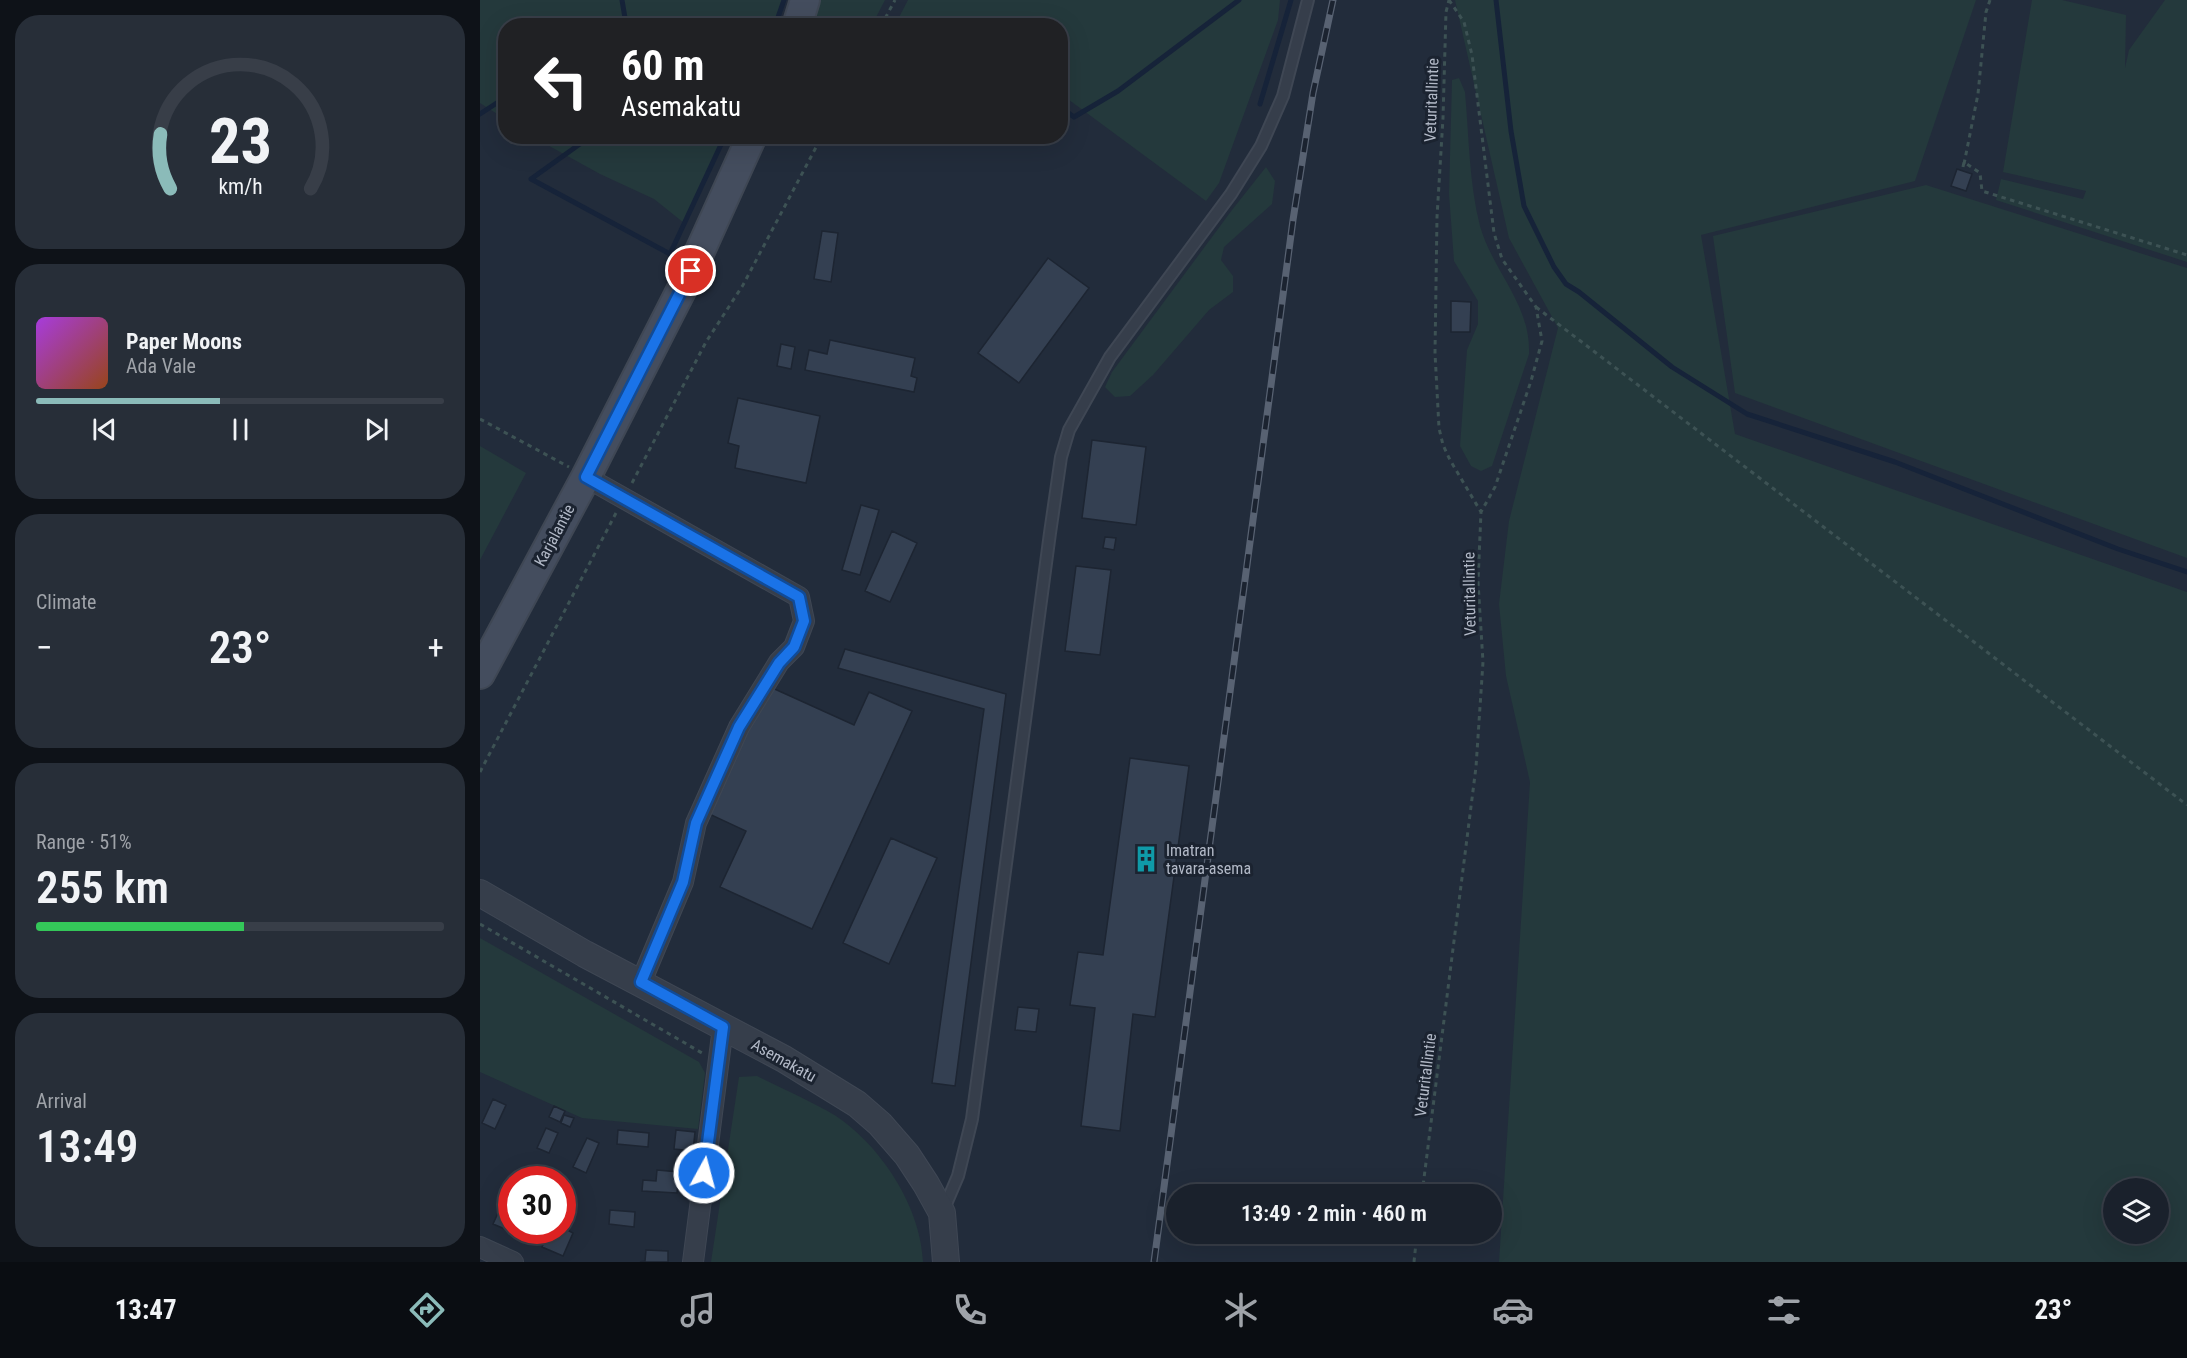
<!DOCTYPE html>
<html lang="en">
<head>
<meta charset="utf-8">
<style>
  :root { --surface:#1a212c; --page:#272e38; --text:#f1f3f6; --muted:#9fa3a9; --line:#383e48; --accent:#8bbbb9 }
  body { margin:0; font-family:"Roboto Condensed",sans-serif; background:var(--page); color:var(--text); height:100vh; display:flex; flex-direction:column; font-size:22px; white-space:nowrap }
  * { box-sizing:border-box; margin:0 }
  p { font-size:20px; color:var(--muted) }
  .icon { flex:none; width:33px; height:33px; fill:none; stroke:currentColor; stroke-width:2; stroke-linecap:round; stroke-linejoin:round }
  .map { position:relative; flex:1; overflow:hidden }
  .drawer { display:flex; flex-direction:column; gap:15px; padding:15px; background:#0e1218; width:480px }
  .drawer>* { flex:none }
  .hud { position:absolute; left:18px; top:18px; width:570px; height:126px; border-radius:24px; box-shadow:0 6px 24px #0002,0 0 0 2px var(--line); background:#202124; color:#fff; overflow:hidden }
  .controls { position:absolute; left:1623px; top:1178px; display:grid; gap:12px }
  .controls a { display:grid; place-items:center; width:66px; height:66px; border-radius:50%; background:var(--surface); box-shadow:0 6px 24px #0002,0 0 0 2px var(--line); font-size:30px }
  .speed { position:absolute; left:18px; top:1166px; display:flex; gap:12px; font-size:30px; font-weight:700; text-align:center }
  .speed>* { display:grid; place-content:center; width:78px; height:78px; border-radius:50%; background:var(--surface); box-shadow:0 6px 24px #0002,0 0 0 2px var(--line); line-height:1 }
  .speed .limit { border:9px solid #d22; background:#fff; color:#111 }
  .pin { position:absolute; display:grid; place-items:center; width:51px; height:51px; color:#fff; margin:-26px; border:3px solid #fff; border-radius:50%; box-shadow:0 2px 6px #0007 }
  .me { position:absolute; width:66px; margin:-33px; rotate:7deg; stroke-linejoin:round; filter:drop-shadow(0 0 4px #0008) }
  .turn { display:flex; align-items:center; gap:21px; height:126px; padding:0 24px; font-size:27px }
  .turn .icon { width:78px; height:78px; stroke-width:2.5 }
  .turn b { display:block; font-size:42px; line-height:51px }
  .big { font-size:45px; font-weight:600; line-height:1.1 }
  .drawer .tile { flex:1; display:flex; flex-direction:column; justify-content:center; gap:9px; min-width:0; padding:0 21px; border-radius:24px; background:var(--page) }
  .drawer .dial { align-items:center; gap:0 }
  .dial svg { height:156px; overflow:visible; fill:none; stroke:var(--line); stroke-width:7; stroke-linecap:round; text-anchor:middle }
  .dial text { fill:var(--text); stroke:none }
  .song { display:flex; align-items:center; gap:18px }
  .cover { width:72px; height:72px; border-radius:9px; background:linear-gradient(135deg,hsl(280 70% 55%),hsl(20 70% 35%)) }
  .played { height:6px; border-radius:3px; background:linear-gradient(90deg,var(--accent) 45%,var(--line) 45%) }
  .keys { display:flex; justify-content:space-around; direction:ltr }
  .heat { display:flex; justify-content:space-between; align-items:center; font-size:33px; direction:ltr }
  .charge { height:9px; border-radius:4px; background:linear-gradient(90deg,#34c759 51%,var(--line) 0) }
  .trip { position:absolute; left:686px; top:1184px; width:336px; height:60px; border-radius:30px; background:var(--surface); box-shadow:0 6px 24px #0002,0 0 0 2px var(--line); font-weight:600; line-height:60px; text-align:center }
  .menu { display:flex; height:96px; justify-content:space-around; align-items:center; background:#0a0d12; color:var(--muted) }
  .menu .icon { width:42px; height:42px }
  .menu .current { color:var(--accent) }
  .menu b { font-size:27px; color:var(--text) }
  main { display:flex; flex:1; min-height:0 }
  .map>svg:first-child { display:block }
  .green { fill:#24393c; fill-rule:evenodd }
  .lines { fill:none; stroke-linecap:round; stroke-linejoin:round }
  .stream { stroke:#162339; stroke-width:5 }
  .building { fill:#344052; stroke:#1d2532; stroke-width:1.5 }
  .service-casing { stroke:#3f4754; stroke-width:14 }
  .minor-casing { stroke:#3f4754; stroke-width:22 }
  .tertiary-casing { stroke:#3f4754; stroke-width:28 }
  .secondary-casing { stroke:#3f4754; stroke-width:32 }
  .path { stroke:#3d5254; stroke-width:3; stroke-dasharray:4.5 4.5; stroke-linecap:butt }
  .service { stroke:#363e4b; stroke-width:10 }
  .minor { stroke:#363e4b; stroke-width:20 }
  .tertiary { stroke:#363e4b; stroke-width:26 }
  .secondary { stroke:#444d5e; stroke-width:28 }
  .rail-casing { stroke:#586272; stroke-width:7 }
  .rail { stroke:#1b2330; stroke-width:4.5; stroke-dasharray:14; stroke-linecap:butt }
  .route-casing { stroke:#114b97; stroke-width:15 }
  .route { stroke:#1a73e8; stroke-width:10 }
  .labels { text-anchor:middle; stroke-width:6; stroke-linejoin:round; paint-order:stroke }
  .street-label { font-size:16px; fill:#b2b9c7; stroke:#1b2330 }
  .poi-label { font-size:16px; fill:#b2b9c7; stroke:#1b2330; text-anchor:start }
</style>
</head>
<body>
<main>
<section class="drawer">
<div class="tile dial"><svg viewBox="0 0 100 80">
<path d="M14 69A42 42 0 1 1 86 69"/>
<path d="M14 69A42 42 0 0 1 9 41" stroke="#8bbbb9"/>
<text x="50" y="56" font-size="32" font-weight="700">23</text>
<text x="50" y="72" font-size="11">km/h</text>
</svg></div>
<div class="tile">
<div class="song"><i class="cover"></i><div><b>Paper Moons</b><p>Ada Vale</p></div></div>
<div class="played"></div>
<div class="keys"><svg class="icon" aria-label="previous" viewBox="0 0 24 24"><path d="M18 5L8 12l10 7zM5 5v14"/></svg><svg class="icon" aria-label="pause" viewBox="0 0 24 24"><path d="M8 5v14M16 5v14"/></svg><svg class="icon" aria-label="next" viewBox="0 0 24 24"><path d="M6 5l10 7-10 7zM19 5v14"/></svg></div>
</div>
<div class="tile"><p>Climate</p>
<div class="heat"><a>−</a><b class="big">23°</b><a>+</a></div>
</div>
<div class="tile"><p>Range · 51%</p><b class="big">255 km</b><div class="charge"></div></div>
<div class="tile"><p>Arrival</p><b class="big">13:49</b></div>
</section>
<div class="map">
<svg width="1707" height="1262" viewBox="0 0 1707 1262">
  <rect width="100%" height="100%" fill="#222c3b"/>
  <path class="green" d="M0,0h304l-9,25 -269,1 -1,93 -25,-16z
    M340,0h65l-13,25 -61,1z
    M428,0h372l-2,20 -59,163 -13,18 -145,-107 -1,-68 -165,-1z
    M975,0h521l-61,181 -214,54 34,199 452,158v670h-688l31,-480 -24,-106 -7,-72 10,-83 49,-193 -49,-90zM1634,1188h44v45h-44z
    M1552,0h30l64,15 -1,53 4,-18 36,-50h22v262l-191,-62 5,-21 82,20 3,-8 -83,-19z
    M979,78l6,14c4,44 4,91 15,134 13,46 51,78 49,128l-37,112 -11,5 -10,-5 -11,-20 7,-96 11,-26v-23l-24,-40 -5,-67 3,-114z
    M53,137h192l-41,86 -30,-24 -54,-25z
    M786,167l9,14 -3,23 -48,43 -3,13 12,16v16l-24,18 -56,65 -23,21 -15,1 -10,-10 7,-15 120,-162z
    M1446,185l261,83v290l-452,-165 -22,-157z
    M0,446l46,27 -46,87z
    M0,938l219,124 6,11 -7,56 -116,-11 -102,-46z
    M277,1076c26,13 54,25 79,40 45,30 85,91 87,146h-212l28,-185z"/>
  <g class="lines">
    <path class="stream" d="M1016,0l15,131 13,75 30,61 12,17 13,8 93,75 75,47 148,48 223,87 69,23
      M134,26l11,-8 -3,-18
      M269,26l4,-3
      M295,26l9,-26
      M780,104l31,-104
      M580,107l14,10 44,-26 121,-91
      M0,114l26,-17
      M111,136l-60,43 139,75 55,-118"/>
  </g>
  <path class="building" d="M1477,169l15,5 -6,17 -15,-5z
    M342,231l16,2 -7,49 -17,-3z
    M568,258l41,30 -70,95 -41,-30z
    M971,301l20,1 -1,30h-19z
    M350,340l85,18 -4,18 6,2 -3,14 -109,-22 4,-20 18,4z
    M301,344l14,3 -4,22 -14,-3z
    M258,398l82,18 -14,67 -71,-15 4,-22 -11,-3z
    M612,440l54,7 -10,78 -54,-7z
    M381,505l18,5 -19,65 -18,-5z
    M412,531l25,12 -27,59 -25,-11z
    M625,537l11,1 -2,12 -11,-2z
    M596,566l35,4 -11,85 -35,-4z
    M365,649l161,45 -51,392 -23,-3 52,-374 -146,-41z
    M288,686l86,39 15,-33 43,19 -100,218 -92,-42 26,-56 -39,-18z
    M650,758l59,8 -34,251 -22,-3 -13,117 -39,-5 14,-118 -25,-3 8,-53 25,3z
    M411,838l46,20 -48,106 -46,-21z
    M538,1007l21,2 -3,23 -21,-2z
    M13,1099l13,6 -11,24 -13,-6z
    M74,1106l11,5 -5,11 -11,-5z
    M84,1115l10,3 -4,9 -9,-4z
    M66,1128l12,5 -9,20 -12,-5z
    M138,1130l31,3 -1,14 -31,-3z
    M196,1130l19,2 -2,19 -19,-2z
    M107,1138l12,5 -13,30 -13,-6z
    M177,1170l22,2 -2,21 -35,-2 1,-11 13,1z
    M32,1200l1,30 -1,2 -19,-8 9,-20 6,3z
    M130,1210l25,2 -1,15 -25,-3z
    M82,1227l11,6 -10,23 -21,-9 8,-17h12z
    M166,1250l22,1v11h-28l5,-1z"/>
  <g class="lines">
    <g class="service-casing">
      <path id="service" d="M463,1211l15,-35 14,-57 78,-586 11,-76 8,-27 41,-73 121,-163 30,-48 22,-50 25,-96"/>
    </g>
    <g class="minor-casing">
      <path id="minor" d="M106,477l213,120 5,24 -10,26 -15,15 -40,65 -43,96 -13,59 -42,100
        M0,1247l33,15
        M213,1262l30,-235"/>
    </g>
    <g class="tertiary-casing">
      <path id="tertiary" d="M0,893l105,61 199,105 73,45 23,20 27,31 19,29 16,29 4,49"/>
    </g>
    <g class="secondary-casing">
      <path id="secondary" d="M317,26l8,-26
        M0,674l106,-197 105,-206 61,-135"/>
    </g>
    <path class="path" d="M969,0l15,22 8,33 22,178 8,26 34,48 6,34 -11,40 -36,106 -14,25
      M401,26l14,-26
      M1484,164l14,-70 8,-82 4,-12
      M1483,167l1,-5 16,11 2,18 205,64
      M1056,307l651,498
      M0,419l89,48
      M152,483l74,-141 37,-57 79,-149
      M0,772l136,-259
      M0,924l222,129
      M942,1194l54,-427 7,-105 -5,-80 3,-70 -31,-52 -7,-15 -4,-17 -4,-75 2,-136 6,-99 3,-106 3,-12
      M934,1262l3,-29"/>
    <use href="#service" class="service"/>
    <use href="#minor" class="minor"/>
    <use href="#tertiary" class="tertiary"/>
    <use href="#secondary" class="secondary"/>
    <g class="rail-casing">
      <path id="rail" d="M674,1262l139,-1042 20,-127 20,-93"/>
    </g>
    <use href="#rail" class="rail"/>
  </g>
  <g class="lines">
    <g class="route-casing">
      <path id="route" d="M211,271l-105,206 213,120 5,24 -10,26 -15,16 -40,64 -43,96 -13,59 -42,100 82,45 -19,146"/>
    </g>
    <use href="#route" class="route"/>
  </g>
  <defs>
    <g id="building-bare" transform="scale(2.07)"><path d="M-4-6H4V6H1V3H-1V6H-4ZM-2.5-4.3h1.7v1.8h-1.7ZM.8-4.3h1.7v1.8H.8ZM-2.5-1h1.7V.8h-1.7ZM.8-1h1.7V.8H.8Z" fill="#0f9aa8" stroke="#1b2330" stroke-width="2.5" paint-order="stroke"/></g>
  </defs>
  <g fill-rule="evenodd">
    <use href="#building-bare" x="666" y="859"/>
  </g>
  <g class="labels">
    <g class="street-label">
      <text transform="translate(951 100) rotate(-88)" y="6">Veturitallintie</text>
      <text transform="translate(74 535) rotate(-62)" y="6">Karjalantie</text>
      <text transform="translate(989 594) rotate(-91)" y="6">Veturitallintie</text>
      <text transform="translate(304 1060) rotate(29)" y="6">Asemakatu</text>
      <text transform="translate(945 1075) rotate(-83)" y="6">Veturitallintie</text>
    </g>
    <g class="poi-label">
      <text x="686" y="856">Imatran<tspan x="686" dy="18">tavara-asema</tspan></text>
    </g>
  </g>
</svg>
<div class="controls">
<a><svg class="icon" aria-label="layers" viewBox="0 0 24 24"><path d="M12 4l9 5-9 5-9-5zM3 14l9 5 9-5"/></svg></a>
</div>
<div class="speed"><div class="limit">30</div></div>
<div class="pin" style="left:211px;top:271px;background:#d93025"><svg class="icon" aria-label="arrive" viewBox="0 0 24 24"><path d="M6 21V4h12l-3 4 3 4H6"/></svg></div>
<svg class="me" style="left:224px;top:1173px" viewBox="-20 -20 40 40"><circle r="17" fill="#1a73e8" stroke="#fff" stroke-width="3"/><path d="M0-11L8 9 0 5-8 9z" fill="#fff"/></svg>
<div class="trip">13:49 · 2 min · 460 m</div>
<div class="hud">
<div class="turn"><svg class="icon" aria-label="left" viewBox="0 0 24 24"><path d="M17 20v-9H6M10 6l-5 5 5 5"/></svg><div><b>60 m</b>Asemakatu</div></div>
</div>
</div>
</main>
<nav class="menu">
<b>13:47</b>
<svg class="icon current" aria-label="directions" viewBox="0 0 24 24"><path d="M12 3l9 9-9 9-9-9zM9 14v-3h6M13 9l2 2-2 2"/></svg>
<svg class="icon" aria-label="music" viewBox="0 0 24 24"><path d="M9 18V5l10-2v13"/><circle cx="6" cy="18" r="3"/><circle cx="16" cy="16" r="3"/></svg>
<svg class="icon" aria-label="phone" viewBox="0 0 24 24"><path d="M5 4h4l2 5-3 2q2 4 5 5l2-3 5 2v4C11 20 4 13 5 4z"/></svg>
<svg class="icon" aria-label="climate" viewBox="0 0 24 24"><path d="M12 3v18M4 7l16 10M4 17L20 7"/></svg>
<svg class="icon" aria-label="car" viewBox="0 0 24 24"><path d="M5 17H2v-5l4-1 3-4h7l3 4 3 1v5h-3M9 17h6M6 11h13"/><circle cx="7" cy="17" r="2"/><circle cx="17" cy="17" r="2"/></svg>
<svg class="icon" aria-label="filters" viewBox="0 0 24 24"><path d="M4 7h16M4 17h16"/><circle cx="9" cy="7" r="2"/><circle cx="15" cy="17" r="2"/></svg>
<b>23°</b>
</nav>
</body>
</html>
